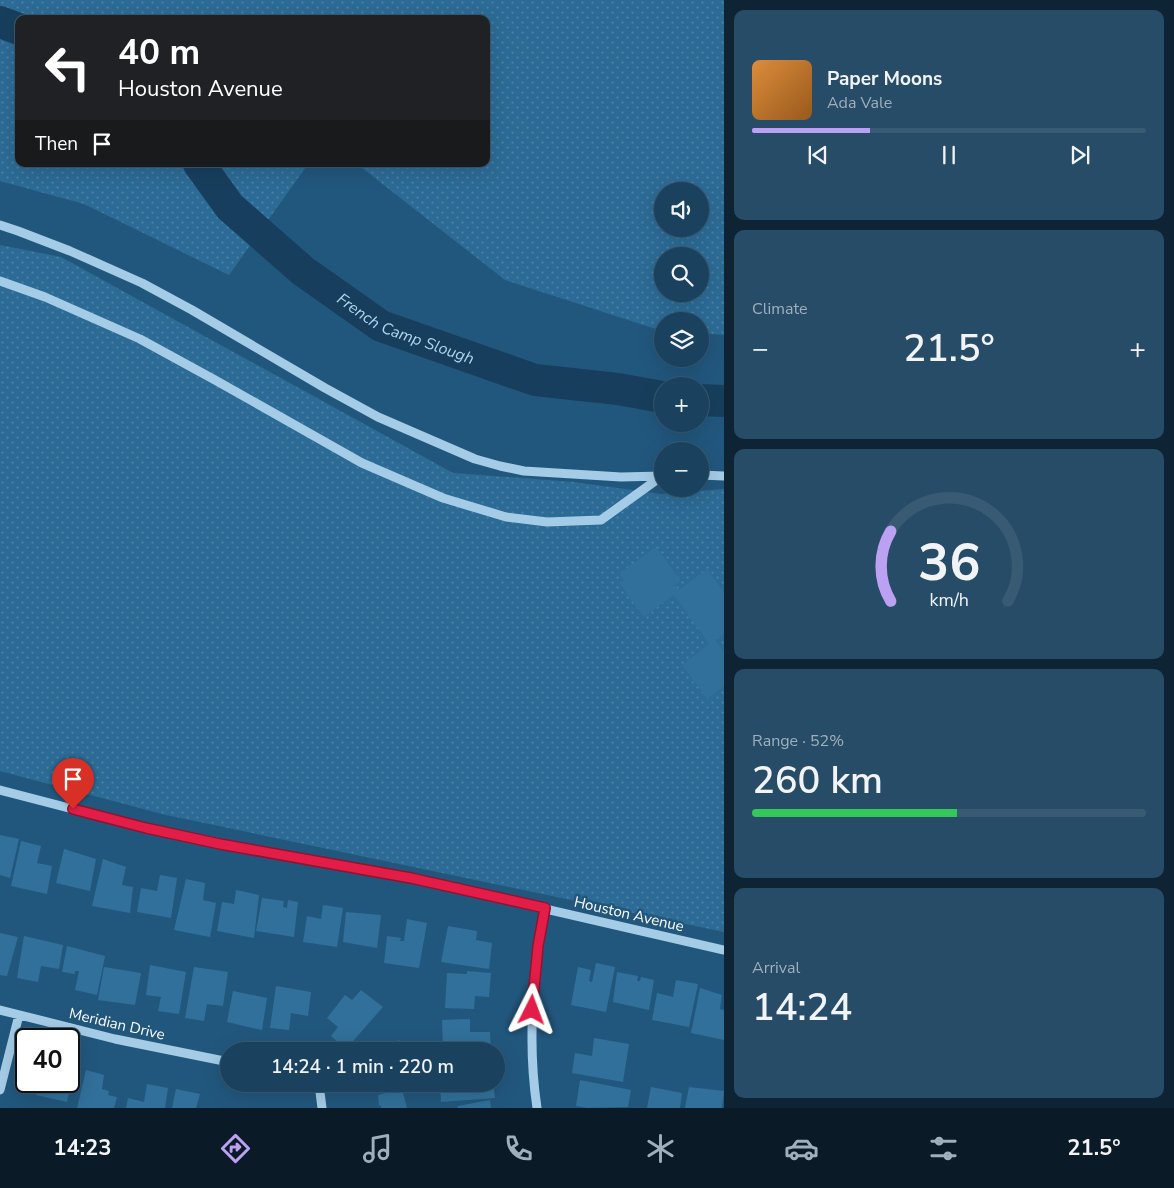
<!DOCTYPE html>
<html lang="en">
<head>
<meta charset="utf-8">
<style>
  :root { --surface:#1a415e; --page:#274c67; --text:#f1f3f6; --muted:#9fafbc; --line:#385a73; --accent:#bca0f2 }
  body { margin:0; font-family:"Nunito Sans",sans-serif; background:var(--page); color:var(--text); height:100vh; display:flex; flex-direction:column; font-size:19px; white-space:nowrap }
  * { box-sizing:border-box; margin:0 }
  p { font-size:16px; color:var(--muted) }
  .icon { flex:none; width:28px; height:28px; fill:none; stroke:currentColor; stroke-width:2; stroke-linecap:round; stroke-linejoin:round }
  .map { position:relative; flex:1; overflow:hidden }
  .drawer { display:flex; flex-direction:column; gap:10px; padding:10px; background:#0e2434; width:450px }
  .drawer>* { flex:none }
  .top-card { position:absolute; left:15px; top:15px; width:475px; height:152px; border-radius:10px; box-shadow:0 5px 20px #0002,0 0 0 1px var(--line); background:#202124; color:#fff; overflow:hidden }
  .fabs { position:absolute; left:654px; top:182px; display:grid; gap:10px }
  .fabs a { display:grid; place-items:center; width:55px; height:55px; border-radius:50%; background:var(--surface); box-shadow:0 5px 20px #0002,0 0 0 1px var(--line); font-size:25px }
  .speed { position:absolute; left:15px; top:1028px; display:flex; gap:10px; font-size:25px; font-weight:700; text-align:center }
  .speed>* { display:grid; place-content:center; width:65px; height:65px; border-radius:50%; background:var(--surface); box-shadow:0 5px 20px #0002,0 0 0 1px var(--line); line-height:1 }
  .speed .limit { border:2px solid #111; border-radius:8px; background:#fff; color:#111 }
  .pin { position:absolute; display:grid; place-items:center; width:42px; height:42px; color:#fff; margin:-51px -21px; border-radius:50% 50% 50% 0; rotate:-45deg; box-shadow:0 0 5px #0007 }
  .pin .icon { rotate:45deg }
  .me { position:absolute; width:55px; margin:-28px; rotate:3deg; stroke-linejoin:round; filter:drop-shadow(0 0 4px #0008) }
  .turn { display:flex; align-items:center; gap:18px; height:105px; padding:0 20px; font-size:22px }
  .turn .icon { width:65px; height:65px; stroke-width:2.5 }
  .turn b { display:block; font-size:35px; line-height:42px }
  .then { display:flex; align-items:center; height:48px; padding:0 20px; background:#0003; gap:10px; font-size:19px }
  .big { font-size:38px; font-weight:600; line-height:1.1 }
  .drawer .widget { flex:1; display:flex; flex-direction:column; justify-content:center; gap:8px; min-width:0; padding:0 18px; border-radius:10px; background:var(--page) }
  .drawer .dial { align-items:center; gap:0 }
  .dial svg { height:130px; overflow:visible; fill:none; stroke:var(--line); stroke-width:7; stroke-linecap:round; text-anchor:middle }
  .dial text { fill:var(--text); stroke:none }
  .song { display:flex; align-items:center; gap:15px }
  .cover { width:60px; height:60px; border-radius:8px; background:linear-gradient(135deg,hsl(30 70% 55%),hsl(30 70% 35%)) }
  .played { height:5px; border-radius:2px; background:linear-gradient(90deg,var(--accent) 30%,var(--line) 30%) }
  .keys { display:flex; justify-content:space-around; direction:ltr }
  .heat { display:flex; justify-content:space-between; align-items:center; font-size:28px; direction:ltr }
  .charge { height:8px; border-radius:4px; background:linear-gradient(90deg,#34c759 52%,var(--line) 0) }
  .trip { position:absolute; left:220px; top:1042px; width:285px; height:50px; border-radius:25px; background:var(--surface); box-shadow:0 5px 20px #0002,0 0 0 1px var(--line); font-weight:600; line-height:50px; text-align:center }
  .tabs { display:flex; height:80px; justify-content:space-around; align-items:center; background:#0a1a26; color:var(--muted) }
  .tabs .icon { width:35px; height:35px }
  .tabs .current { color:var(--accent) }
  .tabs b { font-size:22px; color:var(--text) }
  main { display:flex; flex:1; min-height:0 }
  .map>svg:first-child { display:block }
  .grass { fill:url(#grass-dots); fill-rule:evenodd }
  .lines { fill:none; stroke-linecap:round; stroke-linejoin:round }
  .river { stroke:#173f5d; stroke-width:32 }
  .building { fill:#31709a }
  .minor { stroke:#a5cce6; stroke-width:9 }
  .route-casing { stroke:#92132f; stroke-width:12 }
  .route { stroke:#e11d48; stroke-width:9 }
  .labels { text-anchor:middle; stroke-width:5; stroke-linejoin:round; paint-order:stroke }
  .street-label { font-size:15px; fill:#fff; stroke:#22577d }
  .water-label { font-size:16px; font-style:italic; fill:#b0d6ee; stroke:#22577d }
</style>
</head>
<body>
<main>
<div class="map">
<svg width="724" height="1108" viewBox="0 0 724 1108">
  <defs>
    <pattern id="grass-dots" width="8" height="8" patternUnits="userSpaceOnUse" patternTransform="scale(1.25)"><rect width="8" height="8" fill="#2c6b95"/><path d="M2 2h.1M6 6h.1" fill="none" stroke="#4c81a5" stroke-width="1.8" stroke-linecap="round"/></pattern>
  </defs>
  <rect width="100%" height="100%" fill="#22577d"/>
  <path class="grass" d="M0,0h724v335l-24,-2v-12h-38v9h-3l-154,-50 -148,-116h129v-145h-467v145h289l-79,111 -145,-71 -84,-23zM662,191h38v38h-38zM662,256h38v38h-38z
    M0,245l61,12 392,216 121,9 87,12 63,-5v443l-558,-117 -166,-44z"/>
  <g class="lines">
    <g class="river">
      <path d="M0,22l19,7"/>
      <path id="s1" d="M199,164l31,43 73,64 78,55 154,54 83,9 44,8"/>
      <path d="M700,400l24,1"/>
    </g>
  </g>
  <path class="building" d="M656,547l25,34 -6,4 4,5 28,-21 17,23v42l-9,6 9,12v34l-17,13 -25,-34 27,-21 -35,-49 -30,22 -25,-34 5,-3 -5,-6z
    M0,835l19,4 -9,39 -10,-3z
    M21,841l20,5 -4,17 15,3 -5,28 -36,-8z
    M64,849l32,10 -6,32 -34,-8z
    M103,859l23,8 -4,18 11,2 -3,26 -38,-7z
    M160,875l17,3 -6,40 -34,-6 4,-24 16,3z
    M186,879l19,4 -2,17 13,3 -6,34 -36,-7z
    M236,890l23,5 -5,43 -37,-7 5,-29 12,2z
    M262,898l22,3 -1,6 4,1 1,-8 10,2 -4,35 -38,-6z
    M323,905l20,3 -6,39 -34,-5 4,-26 14,3z
    M346,912l35,3 -4,33 -34,-6z
    M407,919l20,4 -8,45 -35,-5 3,-27 14,2 -1,3h4z
    M448,926l29,5 -1,9 16,3 -3,26 -48,-7z
    M0,933l18,4 -11,39 -7,-1z
    M24,936l39,9 -4,24 -18,-3 -3,16 -21,-4z
    M67,946l38,10 -8,39 -22,-5 4,-19h-4v3l-13,-2z
    M596,963l19,4 -9,45 -35,-7 7,-38 13,3 -2,11 3,1z
    M150,965l36,7 -7,42 -21,-3 3,-14 -15,-2z
    M104,967l37,6 -6,32 -37,-5z
    M194,967l34,5 -5,34 -16,-2 -3,17 -19,-3z
    M467,971l24,2 -2,24 -14,-1 -1,13 -29,-1 2,-35 20,1z
    M617,972l21,4 -1,5h3l1,-4 13,3 -5,30 -36,-8z
    M676,980l22,4 -9,43 -37,-7 5,-27 16,4z
    M276,986l35,6 -3,24 -17,-3 -2,17 -19,-2z
    M700,988l22,7 -2,14 4,1v30l-33,-7z
    M361,990l22,17 -37,42 -15,-13 7,-9 -11,-9 18,-23 7,5z
    M233,991l34,7 -5,32 -35,-8z
    M470,1019v13h20l1,19h-48l-1,-31z
    M594,1038l35,6 -6,38 -51,-9 3,-20 17,3z
    M399,1040l6,11h-34z
    M69,1068l5,1 -7,33 -31,-7 3,-14h30z
    M86,1070l18,5 -2,14 7,2 -1,4 9,2 -3,11h-37z
    M580,1080l51,10 -3,17 -41,1 -11,-2z
    M147,1084l21,4 -3,20h-39l2,-10 16,4z
    M440,1084h53l2,14 -54,4z
    M651,1087l31,6 -2,15h-33z
    M689,1087l35,4 -2,17h-37z
    M176,1089l24,5 -4,14h-24z
    M402,1089l5,19h-26v-3l-2,1 -1,-11z
    M490,1100l1,8h-33v-2z"/>
  <g class="lines">
    <path class="minor" d="M0,225l18,6 52,20 72,32 50,27 133,78 53,29 97,42 25,7 24,5 97,6 41,-1
      M0,281l45,16 95,42 75,41 147,83 81,35 63,19 41,5 54,-2 61,-44
      M700,475l24,1
      M0,790l146,38 74,15 191,35 313,72
      M0,1010l115,29 114,23
      M319,1084l3,24
      M0,1090l19,-75
      M537,1108c-10,-67 -4,-133 8,-199"/>
  </g>
  <g class="lines">
    <g class="route-casing">
      <path id="route" d="M73,809l73,19 74,16 191,34 134,30 -7,38 -6,64"/>
    </g>
    <use href="#route" class="route"/>
  </g>
  <g class="labels">
    <g class="street-label">
      <text transform="translate(629 914) rotate(13)" y="5">Houston Avenue</text>
      <text transform="translate(117 1024) rotate(13)" y="5">Meridian Drive</text>
    </g>
    <g class="water-label">
      <text dy="6" stroke="none"><textPath href="#s1" startOffset="269">French Camp Slough</textPath></text>
    </g>
  </g>
</svg>
<div class="fabs">
<a><svg class="icon" aria-label="sound" viewBox="0 0 24 24"><path d="M4 9h4l5-4v14l-5-4H4zM17 9q2 3 0 6"/></svg></a>
<a><svg class="icon" aria-label="search" viewBox="0 0 24 24"><circle cx="10" cy="10" r="6"/><path d="M15 15l6 6"/></svg></a>
<a><svg class="icon" aria-label="layers" viewBox="0 0 24 24"><path d="M12 4l9 5-9 5-9-5zM3 14l9 5 9-5"/></svg></a>
<a>+</a>
<a>−</a>
</div>
<div class="speed"><div class="limit">40</div></div>
<div class="pin" style="left:73px;top:809px;background:#d93025"><svg class="icon" aria-label="arrive" viewBox="0 0 24 24"><path d="M6 21V4h12l-3 4 3 4H6"/></svg></div>
<svg class="me" style="left:532px;top:1010px" viewBox="-20 -20 40 40"><path d="M0-17L14 15 0 8-14 15z" fill="#e11d48" stroke="#fff" stroke-width="4"/></svg>
<div class="trip">14:24 · 1 min · 220 m</div>
<div class="top-card">
<div class="turn"><svg class="icon" aria-label="left" viewBox="0 0 24 24"><path d="M17 20v-9H6M10 6l-5 5 5 5"/></svg><div><b>40 m</b>Houston Avenue</div></div>
<div class="then">Then<svg class="icon" aria-label="arrive" viewBox="0 0 24 24"><path d="M6 21V4h12l-3 4 3 4H6"/></svg></div>
</div>
</div>
<section class="drawer">
<div class="widget">
<div class="song"><i class="cover"></i><div><b>Paper Moons</b><p>Ada Vale</p></div></div>
<div class="played"></div>
<div class="keys"><svg class="icon" aria-label="previous" viewBox="0 0 24 24"><path d="M18 5L8 12l10 7zM5 5v14"/></svg><svg class="icon" aria-label="pause" viewBox="0 0 24 24"><path d="M8 5v14M16 5v14"/></svg><svg class="icon" aria-label="next" viewBox="0 0 24 24"><path d="M6 5l10 7-10 7zM19 5v14"/></svg></div>
</div>
<div class="widget"><p>Climate</p>
<div class="heat"><a>−</a><b class="big">21.5°</b><a>+</a></div>
</div>
<div class="widget dial"><svg viewBox="0 0 100 80">
<path d="M14 69A42 42 0 1 1 86 69"/>
<path d="M14 69A42 42 0 0 1 14 26" stroke="#bca0f2"/>
<text x="50" y="56" font-size="32" font-weight="700">36</text>
<text x="50" y="72" font-size="11">km/h</text>
</svg></div>
<div class="widget"><p>Range · 52%</p><b class="big">260 km</b><div class="charge"></div></div>
<div class="widget"><p>Arrival</p><b class="big">14:24</b></div>
</section>
</main>
<nav class="tabs">
<b>14:23</b>
<svg class="icon current" aria-label="directions" viewBox="0 0 24 24"><path d="M12 3l9 9-9 9-9-9zM9 14v-3h6M13 9l2 2-2 2"/></svg>
<svg class="icon" aria-label="music" viewBox="0 0 24 24"><path d="M9 18V5l10-2v13"/><circle cx="6" cy="18" r="3"/><circle cx="16" cy="16" r="3"/></svg>
<svg class="icon" aria-label="phone" viewBox="0 0 24 24"><path d="M5 4h4l2 5-3 2q2 4 5 5l2-3 5 2v4C11 20 4 13 5 4z"/></svg>
<svg class="icon" aria-label="climate" viewBox="0 0 24 24"><path d="M12 3v18M4 7l16 10M4 17L20 7"/></svg>
<svg class="icon" aria-label="car" viewBox="0 0 24 24"><path d="M5 17H2v-5l4-1 3-4h7l3 4 3 1v5h-3M9 17h6M6 11h13"/><circle cx="7" cy="17" r="2"/><circle cx="17" cy="17" r="2"/></svg>
<svg class="icon" aria-label="filters" viewBox="0 0 24 24"><path d="M4 7h16M4 17h16"/><circle cx="9" cy="7" r="2"/><circle cx="15" cy="17" r="2"/></svg>
<b>21.5°</b>
</nav>
</body>
</html>
